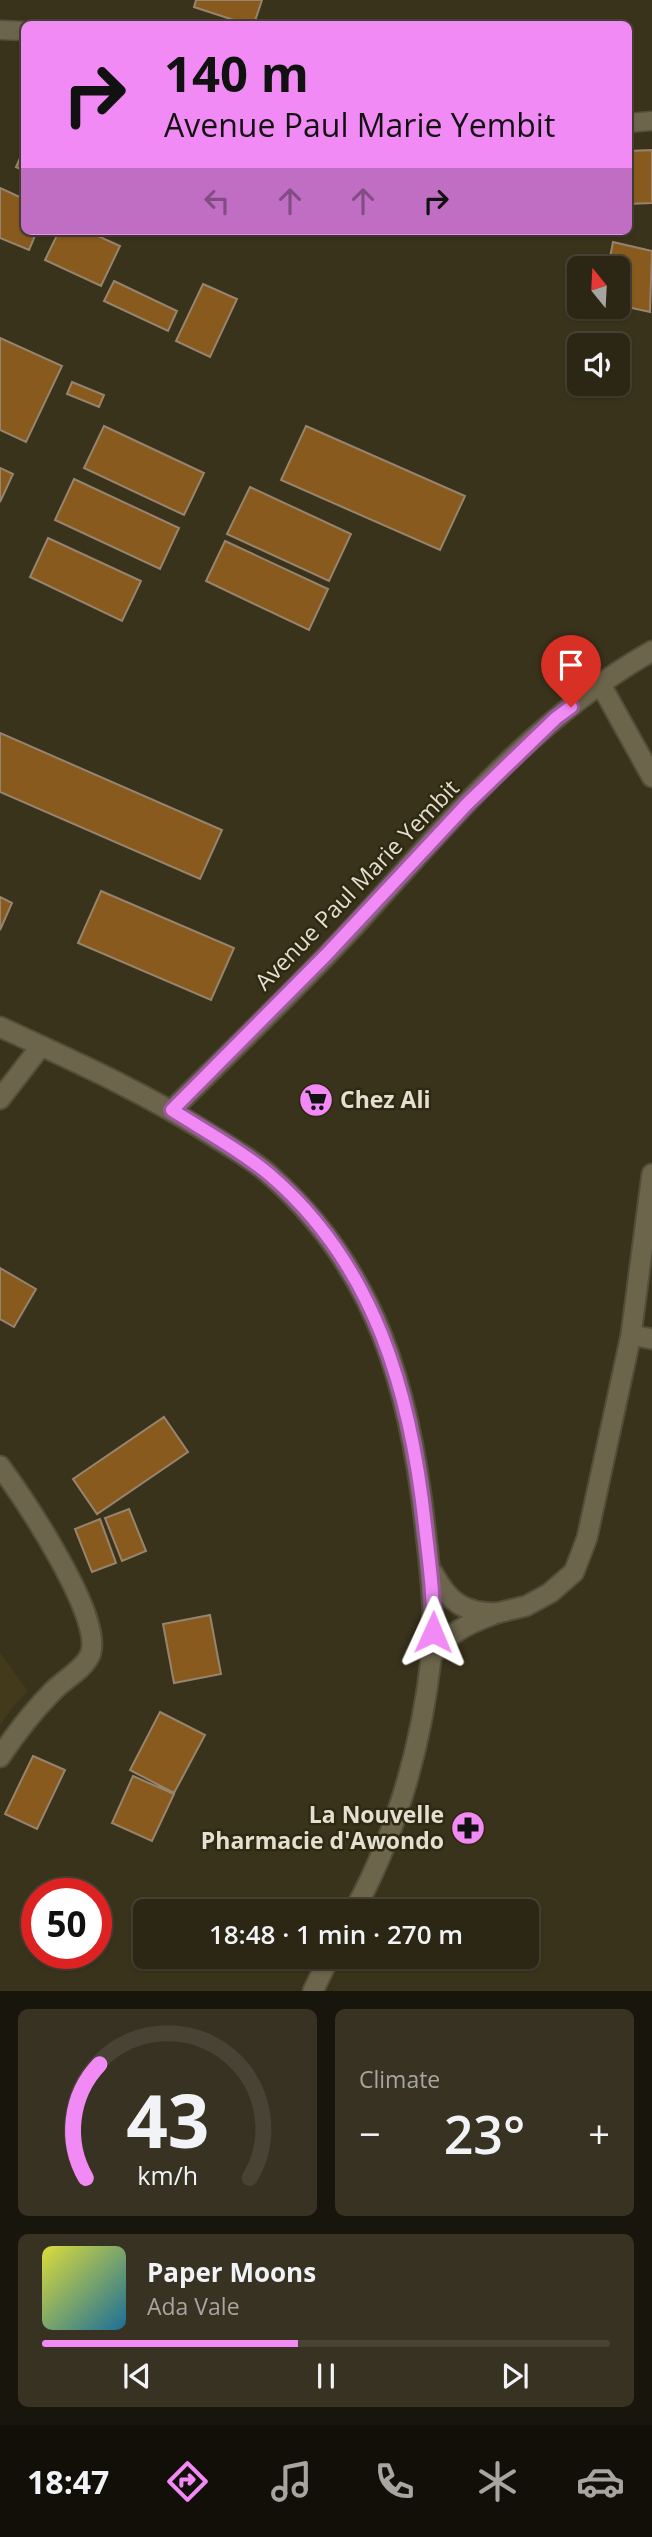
<!DOCTYPE html>
<html lang="en">
<head>
<meta charset="utf-8">
<style>
  :root { --surface:#2c2615; --page:#383222; --text:#f1f3f6; --muted:#a6a5a0; --line:#484334; --accent:#f18af4 }
  body { margin:0; font-family:"Open Sans",sans-serif; background:var(--page); color:var(--text); height:100vh; display:flex; flex-direction:column; font-size:26px; white-space:nowrap }
  * { box-sizing:border-box; margin:0 }
  p { font-size:23px; color:var(--muted) }
  .icon { flex:none; width:38px; height:38px; fill:none; stroke:currentColor; stroke-width:2; stroke-linecap:round; stroke-linejoin:round }
  .map { position:relative; height:1991px; overflow:hidden }
  .sheet { display:flex; flex-direction:column; gap:18px; padding:18px; background:#18150c; flex:1 }
  .sheet>* { flex:none }
  .guide { position:absolute; left:21px; top:21px; width:611px; height:214px; border-radius:10px; box-shadow:0 2px 5px #0004,0 0 0 2px var(--line); background:#f18af4; color:#111; overflow:hidden }
  .needle { width:46px; rotate:342deg }
  .fabs { position:absolute; left:567px; top:256px; display:grid; gap:14px }
  .fabs a { display:grid; place-items:center; width:63px; height:63px; border-radius:10px; background:var(--surface); box-shadow:0 2px 5px #0004,0 0 0 2px var(--line); font-size:35px }
  .speed { position:absolute; left:21px; top:1878px; display:flex; gap:14px; font-size:35px; font-weight:700; text-align:center }
  .speed>* { display:grid; place-content:center; width:91px; height:91px; border-radius:50%; background:var(--surface); box-shadow:0 2px 5px #0004,0 0 0 2px var(--line); line-height:1 }
  .speed .limit { border:10px solid #d22; background:#fff; color:#111 }
  .pin { position:absolute; display:grid; place-items:center; width:60px; height:60px; color:#fff; margin:-72px -30px; border-radius:50% 50% 50% 0; rotate:-45deg; box-shadow:0 0 7px #0007 }
  .pin .icon { rotate:45deg }
  .me { position:absolute; width:77px; margin:-38px; rotate:1deg; stroke-linejoin:round; filter:drop-shadow(0 0 5px #0008) }
  .turn { display:flex; align-items:center; gap:24px; height:147px; padding:0 28px; font-size:32px }
  .turn .icon { width:91px; height:91px; stroke-width:2.5 }
  .turn b { display:block; font-size:49px; line-height:60px }
  .lanes { display:flex; align-items:center; height:66px; padding:0 28px; background:#0003; justify-content:center; gap:35px; direction:ltr }
  .lanes .off { opacity:.35 }
  .big { font-size:52px; font-weight:600; line-height:1.1 }
  .sheet .widget { flex:1; display:flex; flex-direction:column; justify-content:center; gap:10px; min-width:0; padding:0 24px; border-radius:10px; background:var(--page) }
  .sheet .dial { align-items:center; gap:0 }
  .dial svg { height:182px; overflow:visible; fill:none; stroke:var(--line); stroke-width:7; stroke-linecap:round; text-anchor:middle }
  .dial text { fill:var(--text); stroke:none }
  .song { display:flex; align-items:center; gap:21px }
  .cover { width:84px; height:84px; border-radius:10px; background:linear-gradient(135deg,hsl(60 70% 55%),hsl(200 70% 35%)) }
  .played { height:7px; border-radius:4px; background:linear-gradient(90deg,var(--accent) 45%,var(--line) 45%) }
  .keys { display:flex; justify-content:space-around; direction:ltr }
  .heat { display:flex; justify-content:space-between; align-items:center; font-size:38px; direction:ltr }
  .sheet .tiles { flex:1; display:grid; gap:18px; grid-template-columns:1fr 1fr }
  .widget:last-child { grid-column:span 2 }
  .trip { position:absolute; left:133px; top:1899px; width:406px; height:70px; border-radius:10px; background:var(--surface); box-shadow:0 2px 5px #0004,0 0 0 2px var(--line); font-weight:600; line-height:70px; text-align:center }
  .menu { display:flex; height:112px; justify-content:space-around; align-items:center; background:#120f08; color:var(--muted) }
  .menu .icon { width:49px; height:49px }
  .menu .selected { color:var(--accent) }
  .menu b { font-size:32px; color:var(--text) }
  .map>svg:first-child { display:block }
  .built { fill:#433a1b }
  .building { fill:#895a1e; stroke:#97846f; stroke-width:2 }
  .lines { fill:none; stroke-linecap:round; stroke-linejoin:round }
  .service-casing { stroke:#534e39; stroke-width:21 }
  .minor-casing { stroke:#534e39; stroke-width:23 }
  .secondary-casing { stroke:#534e39; stroke-width:23 }
  .service { stroke:#6c654c; stroke-width:18 }
  .minor { stroke:#6c654c; stroke-width:19 }
  .secondary { stroke:#6c654c; stroke-width:19 }
  .route-casing { stroke:#9d5a9f; stroke-width:18 }
  .route { stroke:#f18af4; stroke-width:12 }
  .labels { text-anchor:middle; stroke-width:5; stroke-linejoin:round; paint-order:stroke }
  .street-label { font-size:23px; fill:#e3dfd1; stroke:#302912 }
  .poi-label { font-size:23px; font-weight:bold; fill:#e3dfd1; stroke:#302912; text-anchor:start }
</style>
</head>
<body>
<div class="map">
<svg width="652" height="1991" viewBox="0 0 652 1991">
  <rect width="100%" height="100%" fill="#3a331c"/>
  <path class="built" d="M0,1653l28,38 -16,17 -12,18z"/>
  <path class="building" d="M196,0h66l-8,24h-8l-52,-17z
    M24,149v22l-8,-4z
    M652,150v53l-24,1v-53z
    M0,188l24,11v32h13l-8,19 -29,-12z
    M59,231h28l33,15 -19,40 -56,-26z
    M613,242l39,9 -2,61 -32,-7v-37h-10z
    M114,281l63,30 -9,20 -64,-30z
    M203,284l34,15 -27,58 -34,-16z
    M0,338l62,28 -36,76 -26,-12z
    M72,382l32,13 -5,12 -32,-13z
    M104,426l100,47 -20,42 -100,-47z
    M306,426l159,70 -25,54 -159,-70z
    M0,468l13,6 -13,28z
    M74,479l105,49 -19,41 -105,-49z
    M250,487l101,47 -22,47 -102,-47z
    M48,538l93,43 -19,40 -92,-44z
    M225,541l103,48 -19,41 -103,-49z
    M0,733l222,97 -22,49 -200,-87z
    M101,891l133,57 -23,52 -133,-57z
    M0,897l12,6 -12,27z
    M0,1268l36,21 -22,38 -14,-8z
    M164,1417l24,35 -91,62 -24,-35z
    M129,1509l17,42 -24,10 -17,-43z
    M100,1519l16,44 -24,9 -17,-43z
    M210,1615l11,59 -47,9 -11,-59z
    M160,1712l45,23 -31,58 -44,-23z
    M33,1756l32,14 -28,59 -32,-15z
    M133,1776l41,18 -22,47 -40,-18z"/>
  <g class="lines">
    <g class="service-casing">
      <path id="service" d="M0,30l24,1
        M628,123l24,-2"/>
    </g>
    <g class="minor-casing">
      <path id="minor" d="M601,685l51,92
        M0,1099l41,-53
        M631,1335l21,4
        M0,1466c22,30 109,158 89,191 -7,13 -25,23 -35,33 -21,21 -38,43 -54,67
        M497,1613l29,-7 24,-13 24,-21 13,-34 44,-203 21,-161"/>
    </g>
    <g class="secondary-casing">
      <path id="secondary" d="M0,1027c74,34 148,67 216,111 19,12 39,23 55,38 106,94 139,215 154,350 5,45 11,88 6,133 -10,89 -34,173 -77,252
        M172,1110c64,-64 130,-126 191,-193 87,-96 174,-201 289,-266
        M433,1573c16,29 30,40 64,40
        M431,1657c16,-23 36,-33 61,-42
        M313,1991l17,-35"/>
    </g>
    <use href="#service" class="service"/>
    <use href="#minor" class="minor"/>
    <use href="#secondary" class="secondary"/>
  </g>
  <g class="lines">
    <g class="route-casing">
      <path id="route" d="M433,1632c1,-36 -4,-71 -8,-106 -14,-132 -50,-261 -155,-351 -30,-25 -65,-44 -98,-65l154,-155 141,-151 89,-86 15,-11"/>
    </g>
    <use href="#route" class="route"/>
  </g>
  <defs>
    <g id="supermarket-disc" transform="scale(1.75)"><circle r="9.5" fill="#f18af4" stroke="#302912"/><path d="M-6-5.5h2.5l.6 2H6L4.5 2H-2.5L-4.4-4H-6ZM-1.5 3.2a1.3 1.3 0 1 0 .1 0ZM3 3.2a1.3 1.3 0 1 0 .1 0Z" fill="#111"/></g>
    <g id="pharmacy-disc" transform="scale(1.75)"><circle r="9.5" fill="#f18af4" stroke="#302912"/><path d="M-2-6h4v4h4v4h-4v4h-4v-4h-4v-4h4Z" fill="#111"/></g>
  </defs>
  <g fill-rule="evenodd">
    <use href="#supermarket-disc" x="316" y="1100"/>
    <use href="#pharmacy-disc" x="468" y="1828"/>
  </g>
  <g class="labels">
    <g class="street-label">
      <text transform="translate(357 885) rotate(-46)" y="8">Avenue Paul Marie Yembit</text>
    </g>
    <g class="poi-label">
      <text x="340" y="1108">Chez Ali</text>
      <text x="444" y="1823" text-anchor="end">La Nouvelle<tspan x="444" dy="26">Pharmacie d'Awondo</tspan></text>
    </g>
  </g>
</svg>
<div class="fabs">
<a><svg class="needle" viewBox="-14 -14 28 28"><path d="M0-13l5 13h-10z" fill="#e53935"/><path d="M0 13l5-13h-10z" fill="#a6a5a0"/></svg></a>
<a><svg class="icon" aria-label="sound" viewBox="0 0 24 24"><path d="M4 9h4l5-4v14l-5-4H4zM17 9q2 3 0 6"/></svg></a>
</div>
<div class="speed"><div class="limit">50</div></div>
<div class="pin" style="left:571px;top:707px;background:#d93025"><svg class="icon" aria-label="arrive" viewBox="0 0 24 24"><path d="M6 21V4h12l-3 4 3 4H6"/></svg></div>
<svg class="me" style="left:433px;top:1632px" viewBox="-20 -20 40 40"><path d="M0-17L14 15 0 8-14 15z" fill="#f18af4" stroke="#fff" stroke-width="4"/></svg>
<div class="trip">18:48 · 1 min · 270 m</div>
<div class="guide">
<div class="turn"><svg class="icon" aria-label="right" viewBox="0 0 24 24"><path d="M7 20v-9h11M14 6l5 5-5 5"/></svg><div><b>140 m</b>Avenue Paul Marie Yembit</div></div>
<div class="lanes"><svg class="icon off" aria-label="left" viewBox="0 0 24 24"><path d="M17 20v-9H6M10 6l-5 5 5 5"/></svg><svg class="icon off" aria-label="ahead" viewBox="0 0 24 24"><path d="M12 20V5M6 11l6-6 6 6"/></svg><svg class="icon off" aria-label="ahead" viewBox="0 0 24 24"><path d="M12 20V5M6 11l6-6 6 6"/></svg><svg class="icon" aria-label="right" viewBox="0 0 24 24"><path d="M7 20v-9h11M14 6l5 5-5 5"/></svg></div>
</div>
</div>
<section class="sheet">
<div class="tiles">
<div class="widget dial"><svg viewBox="0 0 100 80">
<path d="M14 69A42 42 0 1 1 86 69"/>
<path d="M14 69A42 42 0 0 1 20 19" stroke="#f18af4"/>
<text x="50" y="56" font-size="32" font-weight="700">43</text>
<text x="50" y="72" font-size="11">km/h</text>
</svg></div>
<div class="widget"><p>Climate</p>
<div class="heat"><a>−</a><b class="big">23°</b><a>+</a></div>
</div>
<div class="widget">
<div class="song"><i class="cover"></i><div><b>Paper Moons</b><p>Ada Vale</p></div></div>
<div class="played"></div>
<div class="keys"><svg class="icon" aria-label="previous" viewBox="0 0 24 24"><path d="M18 5L8 12l10 7zM5 5v14"/></svg><svg class="icon" aria-label="pause" viewBox="0 0 24 24"><path d="M8 5v14M16 5v14"/></svg><svg class="icon" aria-label="next" viewBox="0 0 24 24"><path d="M6 5l10 7-10 7zM19 5v14"/></svg></div>
</div>
</div>
</section>
<nav class="menu">
<b>18:47</b>
<svg class="icon selected" aria-label="directions" viewBox="0 0 24 24"><path d="M12 3l9 9-9 9-9-9zM9 14v-3h6M13 9l2 2-2 2"/></svg>
<svg class="icon" aria-label="music" viewBox="0 0 24 24"><path d="M9 18V5l10-2v13"/><circle cx="6" cy="18" r="3"/><circle cx="16" cy="16" r="3"/></svg>
<svg class="icon" aria-label="phone" viewBox="0 0 24 24"><path d="M5 4h4l2 5-3 2q2 4 5 5l2-3 5 2v4C11 20 4 13 5 4z"/></svg>
<svg class="icon" aria-label="climate" viewBox="0 0 24 24"><path d="M12 3v18M4 7l16 10M4 17L20 7"/></svg>
<svg class="icon" aria-label="car" viewBox="0 0 24 24"><path d="M5 17H2v-5l4-1 3-4h7l3 4 3 1v5h-3M9 17h6M6 11h13"/><circle cx="7" cy="17" r="2"/><circle cx="17" cy="17" r="2"/></svg>
</nav>
</body>
</html>
